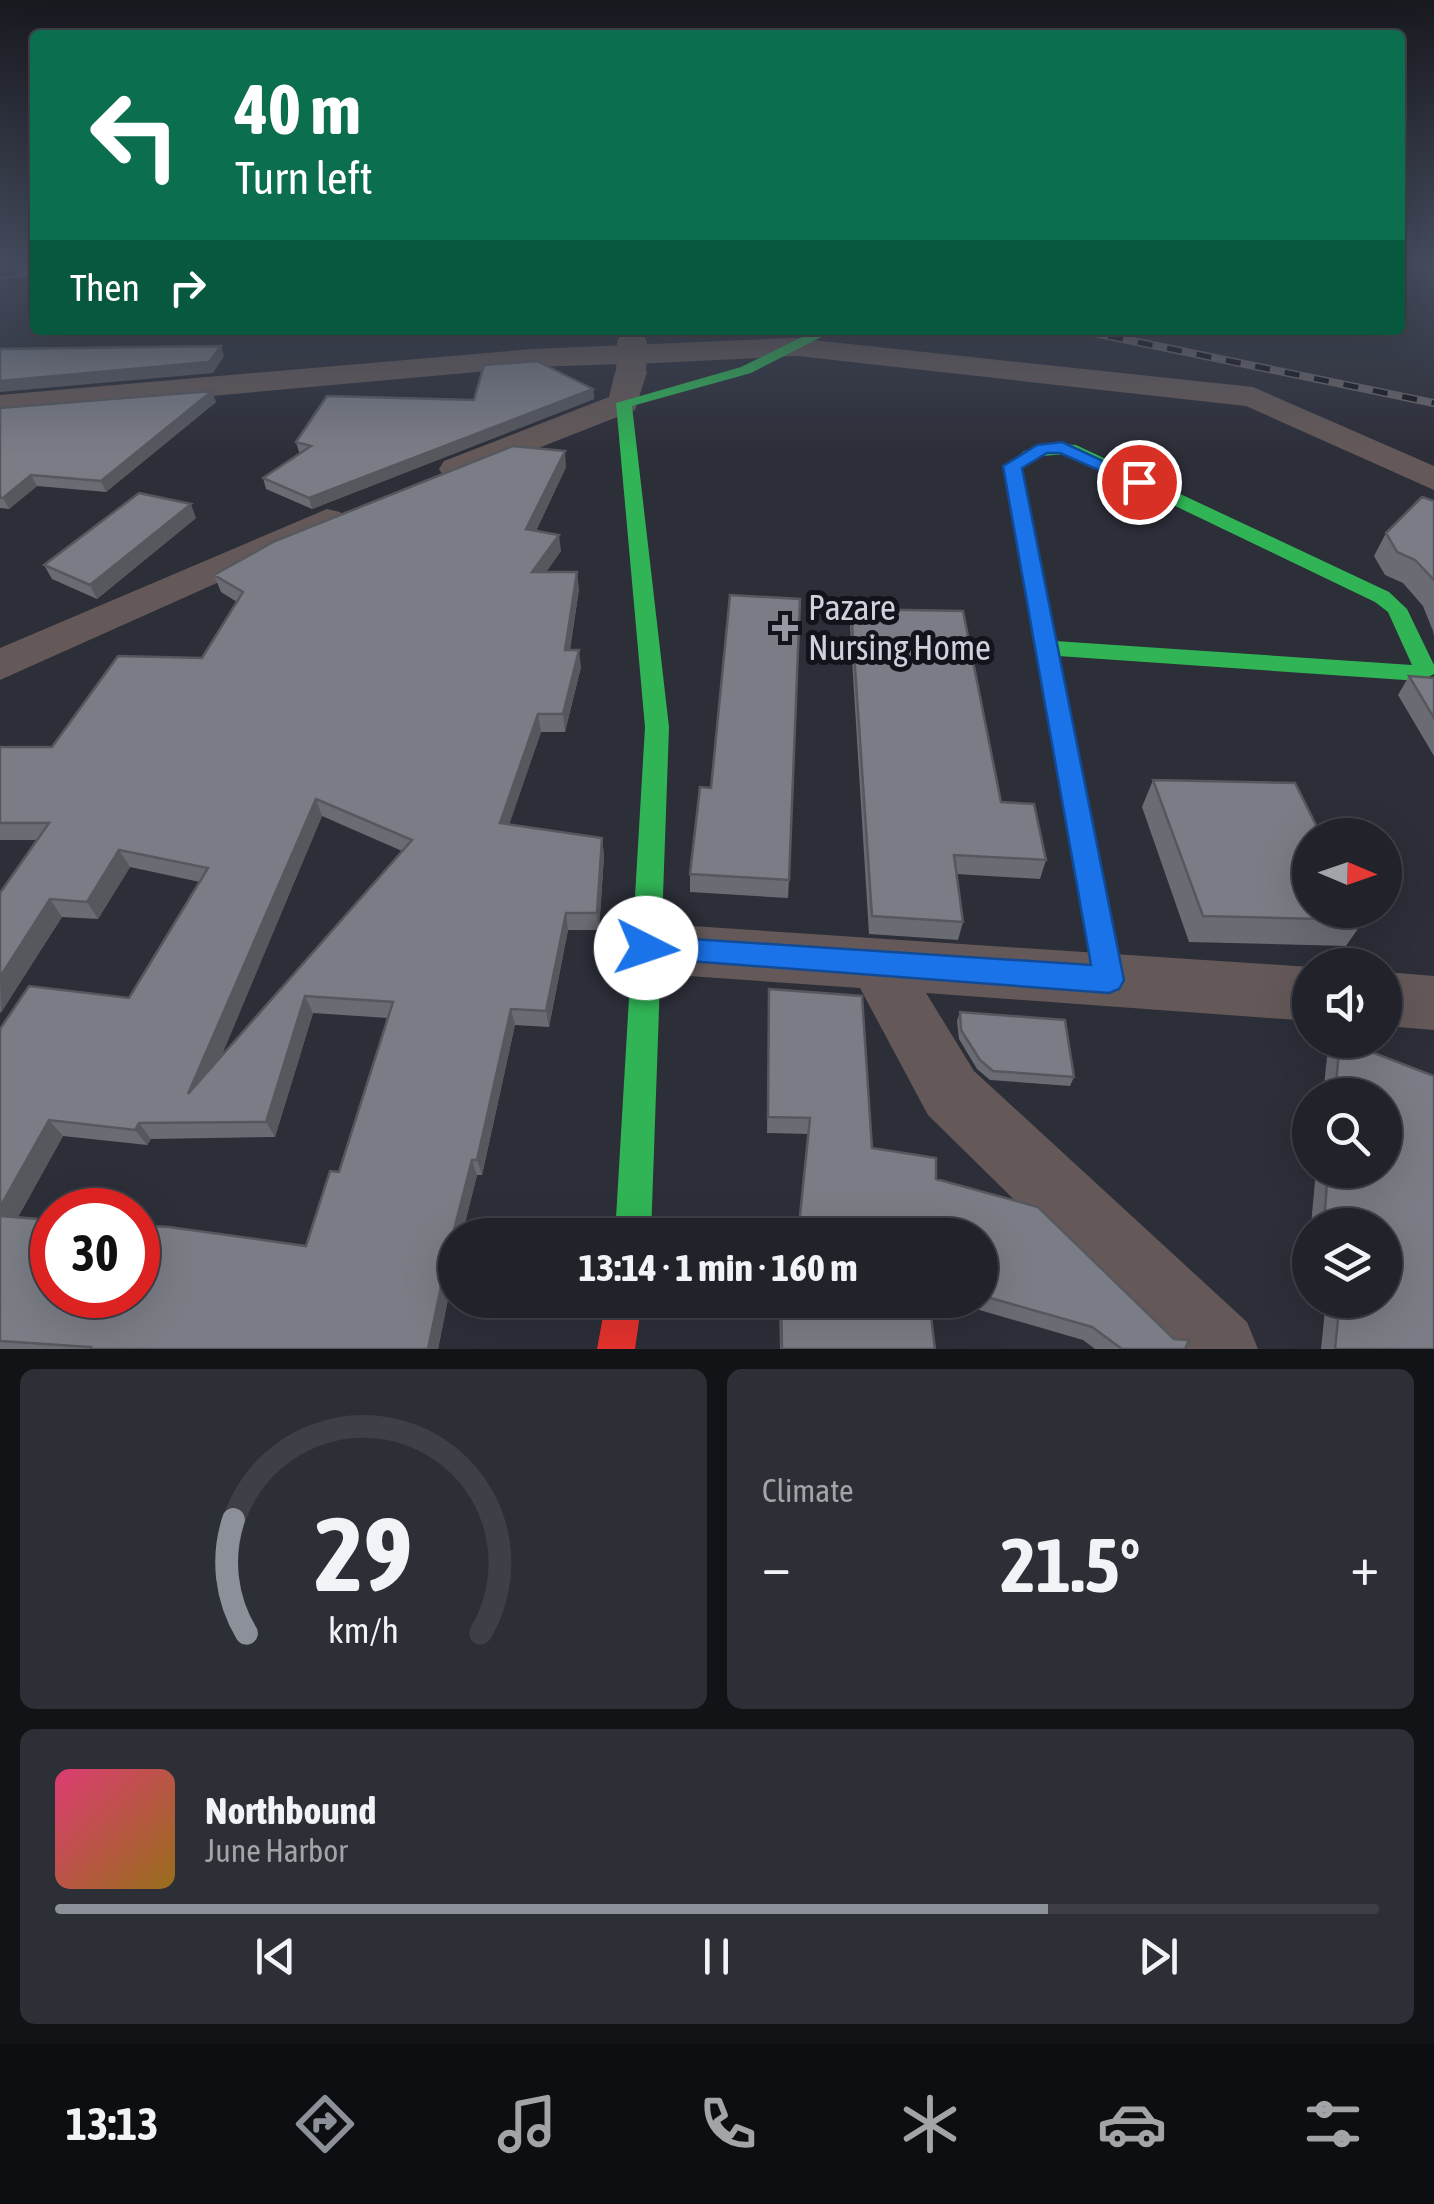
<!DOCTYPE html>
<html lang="en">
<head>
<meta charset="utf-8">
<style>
  :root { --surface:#21222a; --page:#2d2f36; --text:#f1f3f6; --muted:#a2a4a8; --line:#3e3f47; --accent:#8c9099 }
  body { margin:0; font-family:"Asap Condensed",sans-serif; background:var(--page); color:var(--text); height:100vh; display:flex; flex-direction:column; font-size:38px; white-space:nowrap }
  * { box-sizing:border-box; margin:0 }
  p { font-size:32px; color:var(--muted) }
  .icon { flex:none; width:55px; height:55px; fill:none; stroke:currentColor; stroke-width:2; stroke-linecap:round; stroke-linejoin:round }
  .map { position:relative; height:1349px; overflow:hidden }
  .side { display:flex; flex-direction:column; gap:20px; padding:20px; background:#121317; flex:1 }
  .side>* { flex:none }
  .guide { position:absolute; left:30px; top:30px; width:1375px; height:305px; border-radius:10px; box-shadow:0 10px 40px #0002,0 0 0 2px var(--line); background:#0b6e4f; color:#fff; overflow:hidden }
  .needle { width:65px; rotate:92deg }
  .controls { position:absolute; left:1292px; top:818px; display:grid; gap:20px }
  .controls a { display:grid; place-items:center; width:110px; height:110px; border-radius:50%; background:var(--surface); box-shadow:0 10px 40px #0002,0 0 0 2px var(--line); font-size:50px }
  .speed { position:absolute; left:30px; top:1188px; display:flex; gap:20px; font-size:50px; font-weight:700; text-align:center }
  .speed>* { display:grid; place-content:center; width:130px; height:130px; border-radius:50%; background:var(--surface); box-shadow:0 10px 40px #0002,0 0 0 2px var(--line); line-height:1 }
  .speed .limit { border:15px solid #d22; background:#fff; color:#111 }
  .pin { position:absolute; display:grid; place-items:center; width:85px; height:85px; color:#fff; margin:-42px; border:5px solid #fff; border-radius:50%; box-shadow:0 2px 10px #0007 }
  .me { position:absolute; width:110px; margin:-55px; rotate:94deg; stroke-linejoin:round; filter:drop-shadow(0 0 8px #0008) }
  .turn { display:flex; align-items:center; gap:35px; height:210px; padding:0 40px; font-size:45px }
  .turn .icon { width:130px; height:130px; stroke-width:2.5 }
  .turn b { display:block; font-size:70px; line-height:85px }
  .then { display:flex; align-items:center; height:95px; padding:0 40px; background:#0003; gap:20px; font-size:38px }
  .big { font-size:75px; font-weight:700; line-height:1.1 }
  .side .tile { flex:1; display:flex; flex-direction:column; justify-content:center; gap:15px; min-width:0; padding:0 35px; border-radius:15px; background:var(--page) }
  .side .dial { align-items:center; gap:0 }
  .dial svg { height:260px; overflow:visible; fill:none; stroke:var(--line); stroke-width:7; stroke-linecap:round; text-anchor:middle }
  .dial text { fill:var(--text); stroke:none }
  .song { display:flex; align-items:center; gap:30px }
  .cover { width:120px; height:120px; border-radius:15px; background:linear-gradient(135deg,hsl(340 70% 55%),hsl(40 70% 35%)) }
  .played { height:10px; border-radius:5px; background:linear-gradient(90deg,var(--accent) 75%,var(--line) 75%) }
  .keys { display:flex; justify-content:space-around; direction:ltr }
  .heat { display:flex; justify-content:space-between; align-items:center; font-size:55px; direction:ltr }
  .side .tiles { flex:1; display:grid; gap:20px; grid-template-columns:1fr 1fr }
  .tile:last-child { grid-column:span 2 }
  .trip { position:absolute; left:438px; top:1218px; width:560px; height:100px; border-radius:50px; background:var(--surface); box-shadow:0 10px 40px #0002,0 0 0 2px var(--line); font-weight:700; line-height:100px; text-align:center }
  .tab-bar { display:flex; height:160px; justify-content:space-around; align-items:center; background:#0d0e11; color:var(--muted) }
  .tab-bar .icon { width:70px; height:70px }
  .tab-bar .current { color:var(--accent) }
  .tab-bar b { font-size:45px; color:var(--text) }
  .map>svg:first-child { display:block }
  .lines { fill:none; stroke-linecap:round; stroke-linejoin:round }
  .street { fill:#645958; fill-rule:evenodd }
  .fast { fill:#30b455; fill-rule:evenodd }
  .slow { fill:#ff9f0a; fill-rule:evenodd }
  .jam { fill:#e5322d; fill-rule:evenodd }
  .rail-casing { stroke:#686468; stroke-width:8 }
  .rail { stroke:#12141c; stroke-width:5; stroke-dasharray:15; stroke-linecap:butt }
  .street-bridge { stroke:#645958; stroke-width:30 }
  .wall { fill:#6a6c73; fill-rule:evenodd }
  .shaded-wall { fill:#56585e }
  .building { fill:#7b7d86; stroke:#56585e; stroke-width:2.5; fill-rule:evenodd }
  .route { fill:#1a73e8; stroke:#114b97; stroke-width:2.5 }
  .poi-dot { fill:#9698a3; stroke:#12141c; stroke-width:4 }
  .labels { text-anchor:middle; stroke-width:10; stroke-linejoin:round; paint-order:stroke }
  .poi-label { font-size:35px; fill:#cfd1dd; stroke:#12141c; text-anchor:start }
</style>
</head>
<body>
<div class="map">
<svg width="1434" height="1349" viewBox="0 0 1434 1349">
  <rect width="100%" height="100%" fill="#2c2e38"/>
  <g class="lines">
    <path class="street" d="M793,338l460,49 181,79v24l-188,-84 -449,-50 -162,8 12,8 -12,38 -178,70 -13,-3 -5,-8 5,-8 165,-64 6,-25 10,-8 -93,3 -532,48v-20l532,-46z
      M327,509l13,3 6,8 -6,8 -340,152v-32z
      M646,923l664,44v54l-384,-28 48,78 273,251 11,27h-92l-238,-234 -68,-127 -214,-15 -20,-8 -9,-17 9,-17z
      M1385,972l49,4v54l-49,-4z"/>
    <path class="fast" d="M816,330h19l-84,43 -119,33 37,321 -18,508h-36l30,-508 -29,-324 125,-36z
      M1062,444l14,1 313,147 18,17 27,56v9l-15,7 -361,-25 5,26 -11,8 -8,-3 -41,-217 21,-19zM1067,454l308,148 13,10 24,53 -357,-24 -34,-171 21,-14z"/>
    <path class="slow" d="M1052,674l11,8 61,298 -5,9 -10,4 -10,-4 -5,-9 -53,-298z"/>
    <path class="jam" d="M606,1300h36l-7,49h-38z"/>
    <g class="rail-casing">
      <path id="rail" d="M0,274l35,-1
        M1079,330l355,73"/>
    </g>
    <use href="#rail" class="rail"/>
    <path class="street-bridge" d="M631,372l1,-27"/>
  </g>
  <path class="wall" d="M593,389l1,10 -282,110 -46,-20 -3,-11 37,-25 -1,-1 -3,-10 178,-42z
    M216,402l-110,90 -69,-6 -28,23 -9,-1v-100z
    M566,467l-30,64 25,20 -15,21 33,17 -9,61 11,17 -16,65h-24l-32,92 93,14 2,18 -5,74h-31l-19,97 -34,-2 -33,150h-5l-15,60h-7v29l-17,85h-438v-320l129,-31 71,-116 -70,-15 -32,52 -36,-2 -62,96v-120l37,-53h-37v-93h52l150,-89 35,-56 -16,-10 -7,-17zM322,816l80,35 -181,205zM313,1013l75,5 -49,154 -33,74 -288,-29 45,-81 84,9 4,-6 124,-2z
    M1434,501v135l-1,-5 -10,-25 -20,-23 -18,-8 -11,-19 12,-23z
    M196,518l-99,81 -45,-20 -8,-14z
    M851,609l195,251 -6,19 -84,-5 7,48 -5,18 -89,-6 -19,-307z
    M1409,676l25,2v78l-36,-61z
    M1153,780l211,140 -18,26 -157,-4 -47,-135z
    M711,788l78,92 -1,18 -98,-6v-18z
    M769,989l103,159 64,31 249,170h-90l-12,-9 -138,-40h35v-65l-172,-101 -41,-1z
    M960,1012l114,65 -4,9 -80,-6 -13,-11 -18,-30 -2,-18z
    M1339,1040l95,36v273h-113l5,-49h59v-75h-74l5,-55h69v-75h-62l4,-38z
    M779,1300h150l6,49h-155z"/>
  <path class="shaded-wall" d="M221,346l3,10 -11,17 -213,19v-11z
    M593,389l1,10 -282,110 -3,-11z
    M212,391l4,11 -110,90 -5,-11z
    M565,451l1,16 -37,79 -3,-17z
    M31,475l6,11 -28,23 -6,-11z
    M191,504l5,14 -99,81 -7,-14z
    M559,535l2,16 -27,38 -2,-17z
    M577,572l2,17 -12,78 -2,-17z
    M579,650l2,17 -16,65 -2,-18z
    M538,714l3,18 -37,108 -4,-17z
    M316,799l6,17 -123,294 -11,-16z
    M602,838l2,18 -5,74 -2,-17z
    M119,850l11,17 -32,52 -11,-17z
    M50,899l12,18 -61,96 -1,-36z
    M566,913l2,17 -19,97 -3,-16z
    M305,996l8,17 -38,124 -9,-15z
    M511,1009l4,16 -33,150 -5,-15z
    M49,1120l14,16 -52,94 -11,-10v-13z
    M139,1123l12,16 -4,6 -12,-15z
    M472,1160l5,15 -15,60h-7v29l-17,85h-10l20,-96z"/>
  <path class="building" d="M221,346l-12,16 -209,19v-32z
    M537,361l56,28 -284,109 -46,-20 48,-32 -15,-4 31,-46 147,4 10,-35z
    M212,391l-111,90 -70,-6 -28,23h-3v-90z
    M513,446l52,5 -39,78 33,6 -27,37h45l-12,78h14l-16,64h-25l-38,109 102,15 -5,75h-31l-20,98 -35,-2 -34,151h-5l-24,93 -20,96h-338l1,-2 -91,-6v-125l52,4v75h86v-70l31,2 137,19 24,-75 9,1 54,-170 -88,-6 -39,126 -127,1 -4,7 -86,-10 -49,87v-178l29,-43 100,12 79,-130 -89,-18 -32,52 -37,-3 -50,78v-84l49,-70h-49v-76h52l66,-91 84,2 41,-66 -29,-17 61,-34zM316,799l96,41 -224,254z
    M139,493l52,11 -101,81 -46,-20z
    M1422,497l12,4v79l-19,-20 -18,-8 -11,-19z
    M730,595l70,4 -11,281 -99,-6 10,-87 11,1z
    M851,609l112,2 38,191 33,2 12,56 -92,-5 9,67 -91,-6z
    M1409,676l25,2v40z
    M1153,780l142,3 26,52h-11v75h49l5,10 -161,-4z
    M769,989l93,7 10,152 64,10v21l102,28 136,132 15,1 -4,9h-63l-30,-22 -112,-32v-60h-182l12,-117 -42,-1z
    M960,1012l105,8 9,57 -81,-6 -13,-11 -19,-30z
    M1340,1040l94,36v273h-99l5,-49h45v-75h-57l-4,-2 4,-53h57v-75h-50z
    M781,1300h148l6,49h-153z"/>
  <linearGradient id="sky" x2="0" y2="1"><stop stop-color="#18191f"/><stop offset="0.58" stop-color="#454c5e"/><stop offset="1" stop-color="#454c5e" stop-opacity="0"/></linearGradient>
  <rect width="1434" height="455" fill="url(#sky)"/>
  <path class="route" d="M1062,442l86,40 -9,5 -6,-2 -73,-32h-13l-25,15 102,512 -5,9 -10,4 -473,-36 -5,-9 5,-9 10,-3 445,29 -88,-499 34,-21z"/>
  <path class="poi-dot" d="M780 613h10v10h10v10h-10v10h-10v-10h-10v-10h10z"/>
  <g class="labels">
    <g class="poi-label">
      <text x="808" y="620">Pazare<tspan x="808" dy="40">Nursing Home</tspan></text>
    </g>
  </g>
</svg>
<div class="controls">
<a><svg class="needle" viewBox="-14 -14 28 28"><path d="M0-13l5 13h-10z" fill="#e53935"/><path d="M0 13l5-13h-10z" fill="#a2a4a8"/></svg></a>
<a><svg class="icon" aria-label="sound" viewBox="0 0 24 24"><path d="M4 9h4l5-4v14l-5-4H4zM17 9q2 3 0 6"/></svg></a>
<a><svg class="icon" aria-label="search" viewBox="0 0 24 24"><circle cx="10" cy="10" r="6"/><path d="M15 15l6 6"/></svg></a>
<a><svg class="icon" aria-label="layers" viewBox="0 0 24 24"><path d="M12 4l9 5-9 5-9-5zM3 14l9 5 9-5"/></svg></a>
</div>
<div class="speed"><div class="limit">30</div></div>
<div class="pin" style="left:1139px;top:482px;background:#d93025"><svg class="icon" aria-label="arrive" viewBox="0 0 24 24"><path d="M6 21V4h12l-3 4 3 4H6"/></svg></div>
<svg class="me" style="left:646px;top:948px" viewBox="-20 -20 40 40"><circle r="19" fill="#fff"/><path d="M0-13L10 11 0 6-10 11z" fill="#1a73e8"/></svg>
<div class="trip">13:14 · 1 min · 160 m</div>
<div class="guide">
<div class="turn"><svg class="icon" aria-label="left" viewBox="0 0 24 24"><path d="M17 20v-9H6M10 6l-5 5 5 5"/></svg><div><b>40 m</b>Turn left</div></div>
<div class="then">Then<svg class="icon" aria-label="right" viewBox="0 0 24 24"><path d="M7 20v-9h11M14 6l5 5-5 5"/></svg></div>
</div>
</div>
<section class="side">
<div class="tiles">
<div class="tile dial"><svg viewBox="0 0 100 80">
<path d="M14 69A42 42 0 1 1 86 69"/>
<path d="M14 69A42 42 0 0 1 10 34" stroke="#8c9099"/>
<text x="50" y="56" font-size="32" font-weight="700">29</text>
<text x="50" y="72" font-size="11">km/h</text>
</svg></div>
<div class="tile"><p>Climate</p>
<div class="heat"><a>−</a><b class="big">21.5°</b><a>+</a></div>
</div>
<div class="tile">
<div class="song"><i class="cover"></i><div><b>Northbound</b><p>June Harbor</p></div></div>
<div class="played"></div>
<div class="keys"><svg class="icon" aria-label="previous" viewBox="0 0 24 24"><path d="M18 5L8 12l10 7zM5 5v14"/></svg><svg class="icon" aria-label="pause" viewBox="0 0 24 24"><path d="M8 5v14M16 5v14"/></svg><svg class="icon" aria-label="next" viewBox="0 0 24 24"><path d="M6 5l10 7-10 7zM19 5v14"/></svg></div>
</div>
</div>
</section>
<nav class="tab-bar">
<b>13:13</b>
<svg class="icon current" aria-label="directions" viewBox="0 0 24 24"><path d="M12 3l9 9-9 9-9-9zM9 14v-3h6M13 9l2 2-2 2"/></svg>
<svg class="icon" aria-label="music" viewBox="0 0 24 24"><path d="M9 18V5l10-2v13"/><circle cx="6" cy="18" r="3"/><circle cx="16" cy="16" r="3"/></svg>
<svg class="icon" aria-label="phone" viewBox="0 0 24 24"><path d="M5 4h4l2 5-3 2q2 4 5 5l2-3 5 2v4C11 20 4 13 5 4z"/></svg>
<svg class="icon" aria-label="climate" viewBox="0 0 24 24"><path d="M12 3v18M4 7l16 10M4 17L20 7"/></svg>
<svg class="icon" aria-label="car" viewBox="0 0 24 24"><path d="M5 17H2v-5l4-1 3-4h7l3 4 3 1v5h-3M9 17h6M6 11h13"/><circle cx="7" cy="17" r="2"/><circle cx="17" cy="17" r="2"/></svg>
<svg class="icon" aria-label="filters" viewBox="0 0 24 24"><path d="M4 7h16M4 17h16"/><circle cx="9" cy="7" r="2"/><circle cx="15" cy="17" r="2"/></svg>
</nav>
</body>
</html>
